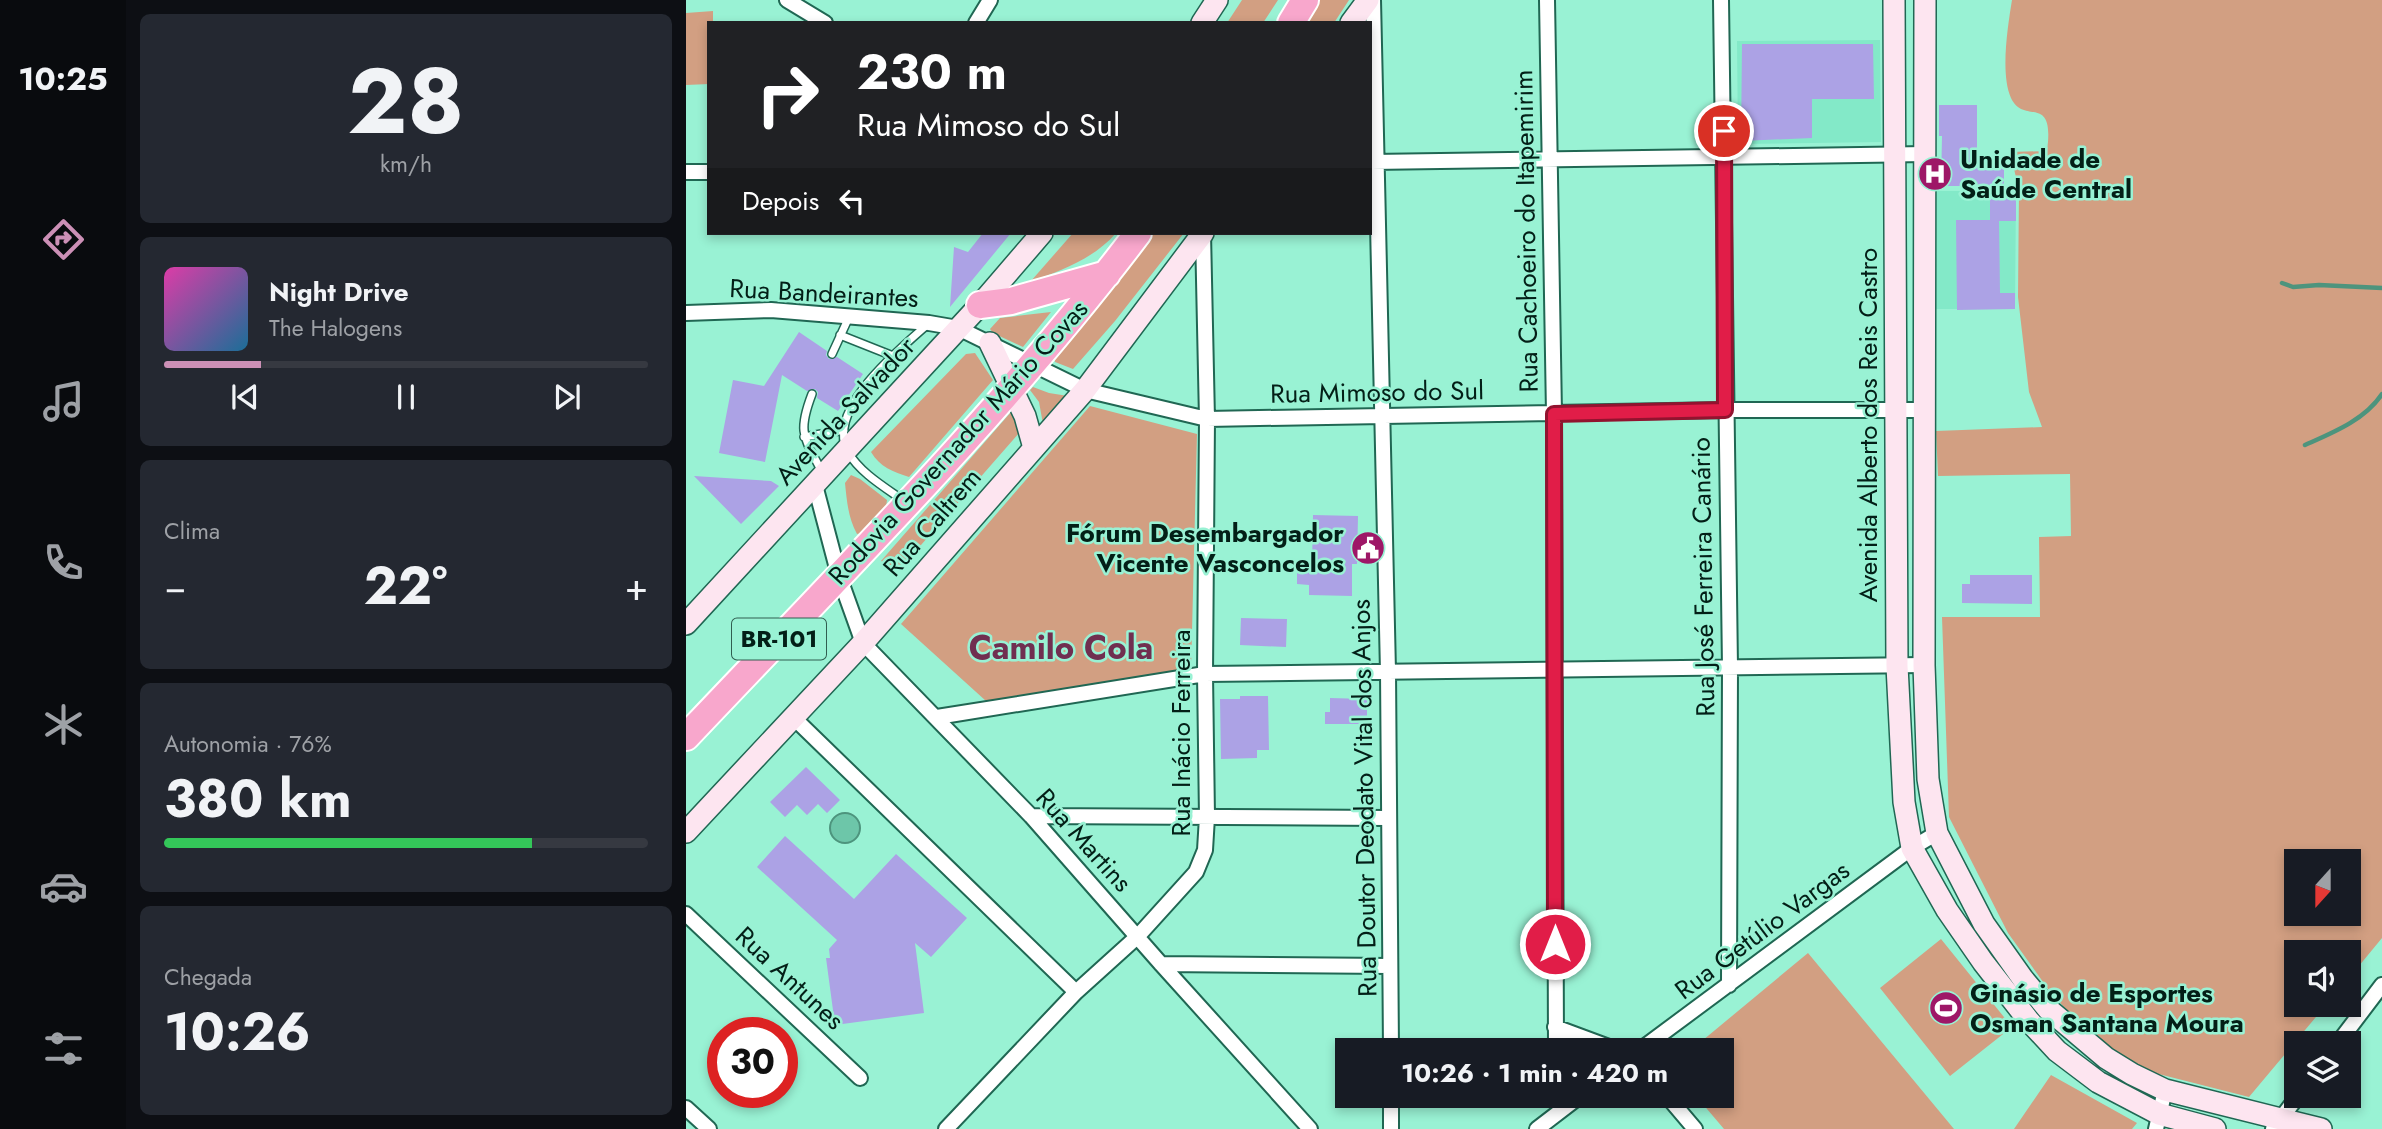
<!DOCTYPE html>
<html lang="pt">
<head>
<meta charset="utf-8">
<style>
  :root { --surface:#171b24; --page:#242831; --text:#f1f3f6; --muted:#9ea1a6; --line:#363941; --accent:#cc90b6 }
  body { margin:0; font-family:Jost,sans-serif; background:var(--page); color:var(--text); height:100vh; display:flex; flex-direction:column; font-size:26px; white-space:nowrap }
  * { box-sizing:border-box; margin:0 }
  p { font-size:23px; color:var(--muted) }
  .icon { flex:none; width:38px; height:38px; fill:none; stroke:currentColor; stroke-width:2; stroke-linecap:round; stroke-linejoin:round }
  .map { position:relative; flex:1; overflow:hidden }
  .panel { display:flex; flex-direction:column; gap:14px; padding:14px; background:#0d0f14; width:560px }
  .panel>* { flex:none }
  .top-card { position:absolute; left:21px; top:21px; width:665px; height:214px; border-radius:0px; box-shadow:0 4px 10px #0003; background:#202124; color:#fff; overflow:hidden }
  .needle { width:46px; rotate:201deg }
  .tools { position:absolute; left:1598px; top:849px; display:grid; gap:14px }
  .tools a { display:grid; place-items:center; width:77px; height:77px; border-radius:0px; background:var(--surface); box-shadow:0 4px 10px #0003; font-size:35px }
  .speed { position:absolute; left:21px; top:1017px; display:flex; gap:14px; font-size:35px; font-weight:700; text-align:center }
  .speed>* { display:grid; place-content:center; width:91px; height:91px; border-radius:50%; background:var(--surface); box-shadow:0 4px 10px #0003; line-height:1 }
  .speed .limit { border:10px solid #d22; background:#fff; color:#111 }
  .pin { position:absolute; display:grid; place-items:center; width:60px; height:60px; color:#fff; margin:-30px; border:4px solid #fff; border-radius:50%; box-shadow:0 2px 7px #0007 }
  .me { position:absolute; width:77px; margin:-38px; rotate:0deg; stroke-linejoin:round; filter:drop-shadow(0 0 5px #0008) }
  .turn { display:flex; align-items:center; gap:24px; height:147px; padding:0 35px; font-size:32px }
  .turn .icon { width:91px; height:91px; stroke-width:2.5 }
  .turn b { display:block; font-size:49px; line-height:60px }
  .then { display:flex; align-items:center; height:66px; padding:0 35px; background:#0003; gap:14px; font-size:26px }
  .big { font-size:52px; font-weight:700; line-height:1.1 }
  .panel .card { flex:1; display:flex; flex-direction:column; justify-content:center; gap:10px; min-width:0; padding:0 24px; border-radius:10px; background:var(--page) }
  .panel .dial { align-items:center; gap:0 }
  .dial b { font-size:91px; line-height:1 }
  .song { display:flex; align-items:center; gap:21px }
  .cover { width:84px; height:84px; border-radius:10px; background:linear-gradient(135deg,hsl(320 70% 55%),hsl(200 70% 35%)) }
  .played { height:7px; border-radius:4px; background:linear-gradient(90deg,var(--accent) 20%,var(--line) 20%) }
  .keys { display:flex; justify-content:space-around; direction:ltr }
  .heat { display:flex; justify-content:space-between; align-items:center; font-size:38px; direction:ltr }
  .charge { height:10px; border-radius:5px; background:linear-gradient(90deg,#34c759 76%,var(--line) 0) }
  .trip { position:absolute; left:649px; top:1038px; width:399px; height:70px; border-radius:0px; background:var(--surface); box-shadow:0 4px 10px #0003; font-weight:700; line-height:70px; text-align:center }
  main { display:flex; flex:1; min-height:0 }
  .tabs { display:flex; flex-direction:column; width:126px; justify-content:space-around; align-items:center; background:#090b0e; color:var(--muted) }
  .tabs .icon { width:49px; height:49px }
  .tabs .active { color:var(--accent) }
  .tabs b { font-size:32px; color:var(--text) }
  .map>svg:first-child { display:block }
  .built { fill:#83e9c8 }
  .green { fill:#d29f82; fill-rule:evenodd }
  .water { fill:#6dc6a9; stroke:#4d947d; stroke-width:2 }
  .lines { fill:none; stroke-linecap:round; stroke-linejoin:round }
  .stream { stroke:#4d947d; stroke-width:4.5 }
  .building { fill:#aca2e5 }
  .lane-casing { stroke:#206753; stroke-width:10 }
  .street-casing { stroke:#206753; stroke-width:18 }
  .secondary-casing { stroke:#206753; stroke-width:24 }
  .highway-casing { stroke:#fff; stroke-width:30 }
  .lane { stroke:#fff; stroke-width:7 }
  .street { stroke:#fff; stroke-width:14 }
  .secondary { stroke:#fde5f0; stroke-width:21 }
  .highway { stroke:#f8a7cc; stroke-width:26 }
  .route-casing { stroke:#92132f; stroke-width:18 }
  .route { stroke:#e11d48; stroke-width:12 }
  .labels { text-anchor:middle; stroke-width:5; stroke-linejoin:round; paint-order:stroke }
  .shield { fill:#99f2d4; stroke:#305e50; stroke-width:2 }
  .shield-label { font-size:24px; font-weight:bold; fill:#031f17 }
  .poi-label { font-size:26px; font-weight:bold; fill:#031f17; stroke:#99f2d4; text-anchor:start }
  .street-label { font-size:26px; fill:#031f17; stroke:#99f2d4 }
  .district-label { font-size:33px; font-weight:bold; fill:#702f50; stroke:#99f2d4 }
</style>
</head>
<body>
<main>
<nav class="tabs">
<b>10:25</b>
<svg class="icon active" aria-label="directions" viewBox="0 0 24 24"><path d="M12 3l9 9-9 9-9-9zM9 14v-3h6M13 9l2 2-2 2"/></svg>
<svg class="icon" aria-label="music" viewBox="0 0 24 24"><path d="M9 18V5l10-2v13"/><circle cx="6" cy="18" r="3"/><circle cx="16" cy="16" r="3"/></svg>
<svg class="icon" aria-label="phone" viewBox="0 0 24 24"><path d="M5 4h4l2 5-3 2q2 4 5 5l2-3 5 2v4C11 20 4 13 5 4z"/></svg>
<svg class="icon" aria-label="climate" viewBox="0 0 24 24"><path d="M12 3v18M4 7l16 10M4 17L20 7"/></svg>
<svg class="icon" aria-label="car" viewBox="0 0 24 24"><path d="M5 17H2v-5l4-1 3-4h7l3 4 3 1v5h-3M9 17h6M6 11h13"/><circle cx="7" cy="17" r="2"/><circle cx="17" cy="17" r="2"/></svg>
<svg class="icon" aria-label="filters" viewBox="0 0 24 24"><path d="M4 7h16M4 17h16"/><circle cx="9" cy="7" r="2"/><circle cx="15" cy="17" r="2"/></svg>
</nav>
<section class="panel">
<div class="card dial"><b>28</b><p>km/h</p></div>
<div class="card">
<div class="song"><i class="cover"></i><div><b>Night Drive</b><p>The Halogens</p></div></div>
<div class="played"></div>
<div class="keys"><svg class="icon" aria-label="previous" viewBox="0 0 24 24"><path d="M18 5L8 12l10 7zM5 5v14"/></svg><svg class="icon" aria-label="pause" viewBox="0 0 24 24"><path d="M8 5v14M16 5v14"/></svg><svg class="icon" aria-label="next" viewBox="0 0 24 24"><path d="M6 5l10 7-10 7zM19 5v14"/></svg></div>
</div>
<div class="card"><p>Clima</p>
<div class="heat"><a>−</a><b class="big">22°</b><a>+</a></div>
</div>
<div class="card"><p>Autonomia · 76%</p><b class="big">380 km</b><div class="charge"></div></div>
<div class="card"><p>Chegada</p><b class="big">10:26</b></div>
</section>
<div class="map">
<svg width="1696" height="1129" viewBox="0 0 1696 1129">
  <rect width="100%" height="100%" fill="#99f2d4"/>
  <path class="built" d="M1194,40l1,102 -143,2 -1,-103z
    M1249,191h81l-1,118h-79z"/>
  <path class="green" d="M556,0h36l-15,23h-36z
    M634,0h29l-15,23h-30z
    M1326,0h370v938l-33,40 -1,-26h-52v52l30,1 -77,92 -114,-29 -42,-30 -42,-45 -43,-60 -59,-116 -7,-200h98l-1,-80 32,-1 -1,-62 -132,2 -2,-45 106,-4 -13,-35 -11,-95 1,-107 -9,-38 37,-1c8,-59 -23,-25 -36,-53 -11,-24 -3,-73 1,-98zM1610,861h52v53h-52z
    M27,11v12h-4v61l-23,1v-72z
    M387,233h43c-20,24 -56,39 -85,48z
    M468,233h30l-69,88 -42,48 -18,-7 -1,-5 22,-25z
    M365,312l-28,35 -30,-14 -3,-4 10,-11z
    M289,353l18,27 -84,97c-16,-5 -29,-10 -38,-25l95,-98z
    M347,387l16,6 19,3 -25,28 -4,-22 -9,-12z
    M404,406l107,28 -6,237 -205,30 -85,-77z
    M325,412l4,2 5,18 -120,137 -19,-8z
    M165,475l9,4 27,21 -1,7 -24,26 -5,1c-9,-17 -10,-32 -12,-51z
    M1255,939l71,88 -62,49 -70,-88z
    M1122,953l146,176h-230l-28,-33h26v-46h-31z
    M1365,1075l86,48 -5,6h-118z"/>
  <path class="water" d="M144 828a15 15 0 1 1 30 0a15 15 0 1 1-30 0Z"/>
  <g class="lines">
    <path class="stream" d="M1596,283l11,4 26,-2 63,3
      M1619,445c27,-12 60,-25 77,-51"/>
  </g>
  <path class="building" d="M1056,44h131l1,55h-62v39l-71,3z
    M1253,105h38v50l27,1v35h12v30h-17l1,72h15v16l-58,1 -1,-90h34v-34h-49l1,-50h-3z
    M297,233h28l-61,74 4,-60 14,5z
    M113,332l28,19 -1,4 3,4 8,-2 26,17 -25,37 -21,-13 1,-6 -3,-3 -8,2 -25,-16 -17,87 -46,-9 14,-73 31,6z
    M8,476l77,5 8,5 -38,38z
    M627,515l45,1 -1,48h-5v32l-43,-1v-10l-12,-1v-16l15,-2z
    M1284,575h62v29l-70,-1v-19h8z
    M555,618l46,1 -1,28 -46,-2z
    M554,696h28l1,54h-12v8l-36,1 -1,-60h20z
    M644,698l37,1v25h-42v-12h5z
    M120,767l34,33 -13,13 -9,-9 -11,11 -10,-10 -12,12 -15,-15z
    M99,836l69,63 42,-45 71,64 -36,39 -16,-14 9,70 -89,12 -9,-67h4l-1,-9 8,-9 -80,-73z"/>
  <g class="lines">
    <g class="lane-casing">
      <path id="lane" d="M154,335l53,21
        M146,354l17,-37
        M126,394c-15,39 -8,43 10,78
        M118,437l40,-7
        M218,501c-18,-13 -44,-28 -56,-49 -24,-42 53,-104 80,-128"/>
    </g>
    <g class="street-casing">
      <path id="street" d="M101,0l38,23
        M687,0l15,672 3,378
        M861,0l7,414 2,636
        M1035,0l9,667 -1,318
        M290,23l14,-23
        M686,162l554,-8
        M0,172h23
        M0,313l85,-3 158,13 29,5 127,62 122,29 518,-9h200
        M129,485l24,91 24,67 168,173 130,148 149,165
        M251,717l268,-43 719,-9
        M108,718l282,274
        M345,816l357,2
        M0,914l174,164
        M475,964l229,2
        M869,1027l62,23
        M1652,1043l44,-58
        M954,1050l272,-202 25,-15
        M705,1096v33
        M981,1096l28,33
        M0,1108l23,21
        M260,1129l130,-137 62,-56 58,-64 9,-22 2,-33 -2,-143 2,-255 -4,-186
        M851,1129l43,-33
        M1470,1129l9,-39
        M1587,1129l25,-33"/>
    </g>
    <g class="secondary-casing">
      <path id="secondary" d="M1208,0l3,666 7,136 8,46 35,62 36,52 46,59 28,30 41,31 61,32 56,15
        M1239,0l-1,665 4,114 9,54 47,91 39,55 25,30 58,49 26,16 33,16 156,39
        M516,23l15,-23
        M665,23l17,-23
        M304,343l35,73 9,32
        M0,624l294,-319 62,-72
        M0,832l177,-189 222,-253 118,-157"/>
    </g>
    <g class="highway-casing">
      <path id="highway" d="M605,23l14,-23
        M294,305l31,-4 96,-27
        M0,737c155,-164 316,-324 452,-504"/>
    </g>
    <use href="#lane" class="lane"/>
    <use href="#street" class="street"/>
    <use href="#secondary" class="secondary"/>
    <use href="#highway" class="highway"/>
  </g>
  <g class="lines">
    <g class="route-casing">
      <path id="route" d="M869,944l-1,-530 171,-4 -1,-279"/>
    </g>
    <use href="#route" class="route"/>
  </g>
  <defs>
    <g id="hospital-disc" transform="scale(1.75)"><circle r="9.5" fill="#9e1767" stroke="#99f2d4"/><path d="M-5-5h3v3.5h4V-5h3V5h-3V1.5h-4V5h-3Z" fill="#fff"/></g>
    <g id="civic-disc" transform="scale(1.75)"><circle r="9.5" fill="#9e1767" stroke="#99f2d4"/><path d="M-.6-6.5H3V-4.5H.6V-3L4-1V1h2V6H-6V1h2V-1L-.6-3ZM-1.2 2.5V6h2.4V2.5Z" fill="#fff"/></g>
    <g id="stadium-disc" transform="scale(1.75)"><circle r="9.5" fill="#9e1767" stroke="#99f2d4"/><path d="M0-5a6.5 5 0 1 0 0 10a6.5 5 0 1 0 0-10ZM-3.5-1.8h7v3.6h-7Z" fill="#fff"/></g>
  </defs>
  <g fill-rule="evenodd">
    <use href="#hospital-disc" x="1249" y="174"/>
    <use href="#civic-disc" x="682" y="548"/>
    <use href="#stadium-disc" x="1260" y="1008"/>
  </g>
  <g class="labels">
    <rect class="shield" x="46" y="618.5" width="94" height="41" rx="5"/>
    <g class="shield-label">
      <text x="93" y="647">BR-101</text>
    </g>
    <g class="poi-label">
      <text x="1274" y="168">Unidade de<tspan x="1274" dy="30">Saúde Central</tspan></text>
      <text x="658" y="542" text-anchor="end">Fórum Desembargador<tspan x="658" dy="30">Vicente Vasconcelos</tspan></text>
      <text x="1284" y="1002">Ginásio de Esportes<tspan x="1284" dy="30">Osman Santana Moura</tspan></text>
    </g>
    <g class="street-label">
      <text transform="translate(840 231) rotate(-91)" y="9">Rua Cachoeiro do Itapemirim</text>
      <text transform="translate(138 293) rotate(3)" y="9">Rua Bandeirantes</text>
      <text transform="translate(691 392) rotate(-1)" y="9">Rua Mimoso do Sul</text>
      <text transform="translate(159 411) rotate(-47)" y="9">Avenida Salvador</text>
      <text transform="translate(1182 425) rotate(-90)" y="9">Avenida Alberto dos Reis Castro</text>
      <text transform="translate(272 442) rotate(-48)" y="9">Rodovia Governador Mário Covas</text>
      <text transform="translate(246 522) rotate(-49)" y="9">Rua Caltrem</text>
      <text transform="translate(1017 577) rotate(-91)" y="9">Rua José Ferreira Canário</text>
      <text transform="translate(495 733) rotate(-90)" y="9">Rua Inácio Ferreira</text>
      <text transform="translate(678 798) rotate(-91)" y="9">Rua Doutor Deodato Vital dos Anjos</text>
      <text transform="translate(398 840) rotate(48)" y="9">Rua Martins</text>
      <text transform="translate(1076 930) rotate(-37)" y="9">Rua Getúlio Vargas</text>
      <text transform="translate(104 978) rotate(43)" y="9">Rua Antunes</text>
    </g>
    <g class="district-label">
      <text x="375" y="659">Camilo Cola</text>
    </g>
  </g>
</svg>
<div class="tools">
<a><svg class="needle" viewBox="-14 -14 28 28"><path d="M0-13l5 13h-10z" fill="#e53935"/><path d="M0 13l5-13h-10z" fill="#9ea1a6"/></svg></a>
<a><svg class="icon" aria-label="sound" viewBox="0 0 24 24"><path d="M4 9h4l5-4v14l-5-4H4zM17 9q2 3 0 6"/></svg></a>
<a><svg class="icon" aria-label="layers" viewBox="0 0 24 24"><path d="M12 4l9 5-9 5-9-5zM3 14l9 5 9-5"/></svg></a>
</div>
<div class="speed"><div class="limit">30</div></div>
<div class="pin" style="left:1038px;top:131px;background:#d93025"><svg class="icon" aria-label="arrive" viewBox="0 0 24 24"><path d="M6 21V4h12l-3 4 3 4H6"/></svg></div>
<svg class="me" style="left:869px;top:944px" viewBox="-20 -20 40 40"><circle r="17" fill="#e11d48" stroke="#fff" stroke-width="3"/><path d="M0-11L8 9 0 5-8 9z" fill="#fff"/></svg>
<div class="trip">10:26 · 1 min · 420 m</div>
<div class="top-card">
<div class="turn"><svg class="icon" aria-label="right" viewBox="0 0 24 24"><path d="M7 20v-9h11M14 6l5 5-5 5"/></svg><div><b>230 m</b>Rua Mimoso do Sul</div></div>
<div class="then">Depois<svg class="icon" aria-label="left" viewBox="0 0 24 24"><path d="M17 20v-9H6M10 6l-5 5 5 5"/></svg></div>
</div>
</div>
</main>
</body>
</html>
